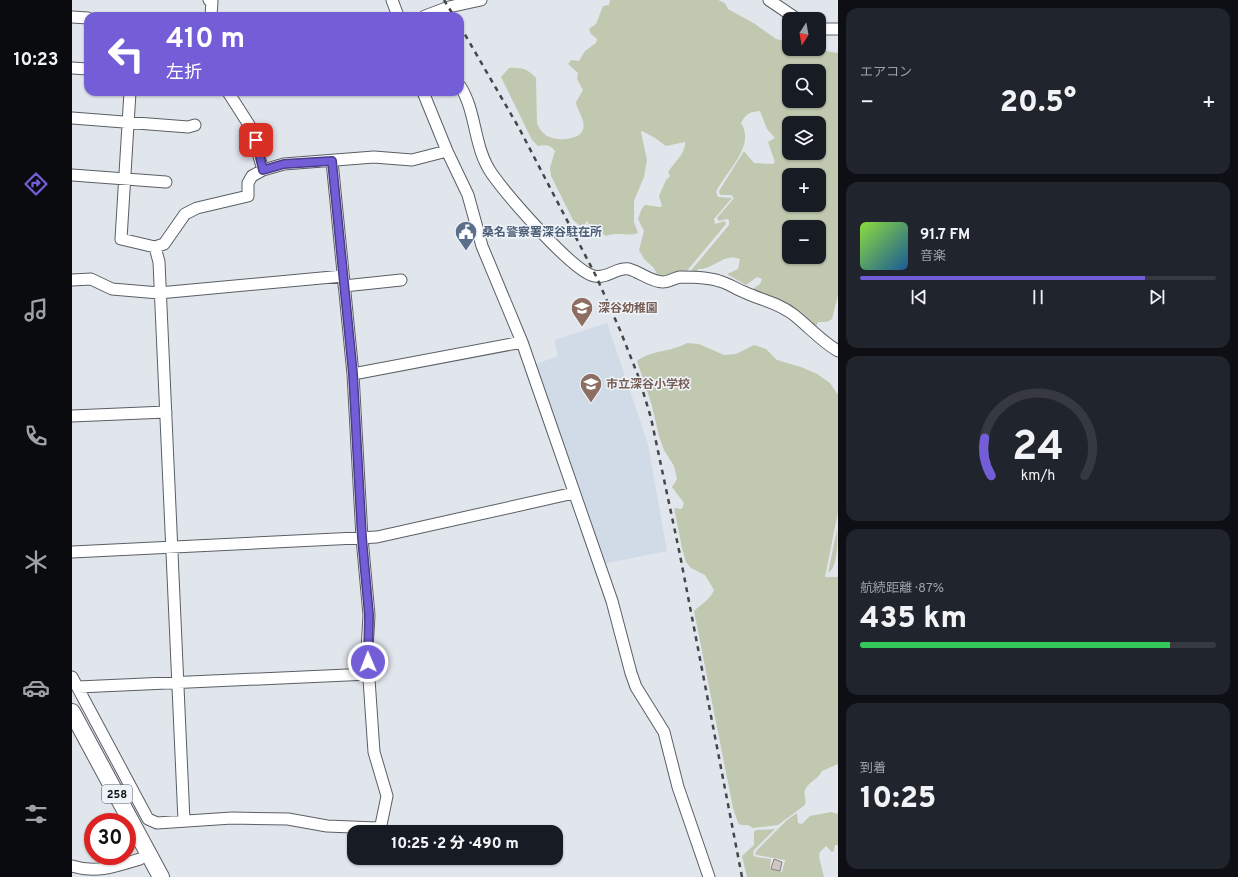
<!DOCTYPE html>
<html lang="ja">
<head>
<meta charset="utf-8">
<style>
  :root { --surface:#171b24; --page:#20242c; --text:#f1f3f6; --muted:#9ea1a6; --line:#363941; --accent:#745ed8 }
  body { margin:0; font-family:Overpass,"Noto Sans JP",sans-serif; background:var(--page); color:var(--text); height:100vh; display:flex; flex-direction:column; font-size:15px; white-space:nowrap }
  * { box-sizing:border-box; margin:0 }
  p { font-size:13px; color:var(--muted) }
  .icon { flex:none; width:22px; height:22px; fill:none; stroke:currentColor; stroke-width:2; stroke-linecap:round; stroke-linejoin:round }
  .map { position:relative; flex:1; overflow:hidden }
  .details { display:flex; flex-direction:column; gap:8px; padding:8px; background:#0d0f14; width:400px }
  .details>* { flex:none }
  .top-card { position:absolute; left:12px; top:12px; width:380px; height:84px; border-radius:12px; box-shadow:0 1px 3px #0004; background:#745ed8; color:#fff; overflow:hidden }
  .needle { width:26px; rotate:191deg }
  .buttons { position:absolute; left:710px; top:12px; display:grid; gap:8px }
  .buttons a { display:grid; place-items:center; width:44px; height:44px; border-radius:8px; background:var(--surface); box-shadow:0 1px 3px #0004; font-size:20px }
  .speed { position:absolute; left:12px; top:813px; display:flex; gap:8px; font-size:20px; font-weight:700; text-align:center }
  .speed>* { display:grid; place-content:center; width:52px; height:52px; border-radius:50%; background:var(--surface); box-shadow:0 1px 3px #0004; line-height:1 }
  .speed .limit { border:6px solid #d22; background:#fff; color:#111 }
  .pin { position:absolute; display:grid; place-items:center; width:34px; height:34px; color:#fff; margin:-17px; border-radius:8px; box-shadow:0 2px 6px #0006 }
  .me { position:absolute; width:44px; margin:-22px; rotate:359deg; stroke-linejoin:round; filter:drop-shadow(0 0 3px #0008) }
  .turn { display:flex; align-items:center; gap:14px; height:84px; padding:0 16px; font-size:18px }
  .turn .icon { width:52px; height:52px; stroke-width:2.5 }
  .turn b { display:block; font-size:28px; line-height:34px }
  .big { font-size:30px; font-weight:800; line-height:1.1 }
  .details .tile { flex:1; display:flex; flex-direction:column; justify-content:center; gap:6px; min-width:0; padding:0 14px; border-radius:12px; background:var(--page) }
  .details .dial { align-items:center; gap:0 }
  .dial svg { height:104px; overflow:visible; fill:none; stroke:var(--line); stroke-width:7; stroke-linecap:round; text-anchor:middle }
  .dial text { fill:var(--text); stroke:none }
  .song { display:flex; align-items:center; gap:12px }
  .cover { width:48px; height:48px; border-radius:6px; background:linear-gradient(135deg,hsl(90 70% 55%),hsl(210 70% 35%)) }
  .played { height:4px; border-radius:2px; background:linear-gradient(90deg,var(--accent) 80%,var(--line) 80%) }
  .keys { display:flex; justify-content:space-around; direction:ltr }
  .heat { display:flex; justify-content:space-between; align-items:center; font-size:22px; direction:ltr }
  .charge { height:6px; border-radius:3px; background:linear-gradient(90deg,#34c759 87%,var(--line) 0) }
  .trip { position:absolute; left:275px; top:825px; width:216px; height:40px; border-radius:12px; background:var(--surface); box-shadow:0 1px 3px #0004; font-weight:800; line-height:40px; text-align:center }
  main { display:flex; flex:1; min-height:0 }
  .menu { display:flex; flex-direction:column; width:72px; justify-content:space-around; align-items:center; background:#090b0e; color:var(--muted) }
  .menu .icon { width:28px; height:28px }
  .menu .current { color:var(--accent) }
  .menu b { font-size:18px; color:var(--text) }
  .map>svg:first-child { display:block }
  .built { fill:#d1dbe8 }
  .green { fill:#c0c8af; fill-rule:evenodd }
  .building { fill:#cec7c2; stroke:#87807c }
  .lines { fill:none; stroke-linecap:round; stroke-linejoin:round }
  .minor-tunnel { stroke:#c2c6cd; stroke-width:11; stroke-dasharray:11 5.5; stroke-linecap:butt }
  .minor-casing { stroke:#5a5f65; stroke-width:13 }
  .highway-casing { stroke:#5a5f65; stroke-width:18 }
  .minor { stroke:#fff; stroke-width:11 }
  .highway { stroke:#fff; stroke-width:16 }
  .rail { stroke:#44464a; stroke-width:2.5; stroke-dasharray:5 5; stroke-linecap:butt }
  .route-casing { stroke:#4b3d8c; stroke-width:10 }
  .route { stroke:#745ed8; stroke-width:7 }
  .labels { text-anchor:middle; stroke-width:3; stroke-linejoin:round; paint-order:stroke }
  .shield { fill:#eef4fa; stroke:#53565a; stroke-width:1 }
  .shield-label { font-size:11px; font-weight:bold; fill:#111315 }
  .service-label { font-size:12px; font-weight:bold; fill:#4e5e75; stroke:#eef4fa; text-anchor:start }
  .education-label { font-size:12px; font-weight:bold; fill:#785e54; stroke:#eef4fa; text-anchor:start }
</style>
</head>
<body>
<main>
<nav class="menu">
<b>10:23</b>
<svg class="icon current" aria-label="directions" viewBox="0 0 24 24"><path d="M12 3l9 9-9 9-9-9zM9 14v-3h6M13 9l2 2-2 2"/></svg>
<svg class="icon" aria-label="music" viewBox="0 0 24 24"><path d="M9 18V5l10-2v13"/><circle cx="6" cy="18" r="3"/><circle cx="16" cy="16" r="3"/></svg>
<svg class="icon" aria-label="phone" viewBox="0 0 24 24"><path d="M5 4h4l2 5-3 2q2 4 5 5l2-3 5 2v4C11 20 4 13 5 4z"/></svg>
<svg class="icon" aria-label="climate" viewBox="0 0 24 24"><path d="M12 3v18M4 7l16 10M4 17L20 7"/></svg>
<svg class="icon" aria-label="car" viewBox="0 0 24 24"><path d="M5 17H2v-5l4-1 3-4h7l3 4 3 1v5h-3M9 17h6M6 11h13"/><circle cx="7" cy="17" r="2"/><circle cx="17" cy="17" r="2"/></svg>
<svg class="icon" aria-label="filters" viewBox="0 0 24 24"><path d="M4 7h16M4 17h16"/><circle cx="9" cy="7" r="2"/><circle cx="15" cy="17" r="2"/></svg>
</nav>
<div class="map">
<svg width="766" height="877" viewBox="0 0 766 877">
  <rect width="100%" height="100%" fill="#e1e6ed"/>
  <path class="built" d="M535,323l41,121 19,107 -64,13 -70,-199 25,-9 -4,-16z"/>
  <path class="green" d="M538,0h108l7,3 3,6 27,15 21,15 13,3v7h24l25,4v242l-6,24 -5,3h-9l-3,7 -61,-35 -1,-5 7,-5 2,-5 -5,-2 -11,8 -19,-11 11,-5 2,-10c-16,-7 -27,11 -42,10l-2,8 -8,-3 41,-49v-5l-2,-1 -8,2 -2,-3 17,-20 -3,-3h-11l-1,-4 25,-40 10,12 19,1 2,-2 -7,-20 7,-4 -8,-9 -7,-18c-10,1 -14,2 -19,12 15,23 -15,48 -25,69l2,5 14,1 -18,21 1,5 10,-3 1,3 -40,48 -26,8 -6,-12 -10,-9 -5,-9 5,-19 -6,-12 4,-11 3,-3 15,2 2,-1 -3,-10 7,-16 4,-4 -2,-4c6,-9 18,-19 17,-30l-19,4 -11,-8 -13,-7 -1,1 6,28 -3,17 -10,24v21l4,11c-11,4 -19,-2 -32,3l-5,-4 -3,-6 -9,-2 -2,-3 -3,4h-5l-6,-5 -22,-44 -1,-8 5,-17c-5,-7 -10,-6 -17,-5l-6,-6 -31,-63 8,-9c13,-1 19,1 27,10l1,46c3,5 5,9 10,12 9,5 33,5 36,-7 3,-9 -6,-18 -7,-27l7,-12 -6,-11 1,-6 -10,-9 3,-4 8,1 6,-10 11,-8 1,-4 -6,-5 -2,-5 7,-5 7,-18 6,-1zM717,71h30v30h-30zM717,123h30v30h-30zM717,175h30v30h-30zM717,227h30v30h-30z
    M615,343l12,1 25,11 12,-1 18,-9 12,4 11,11 24,7 16,7 13,9 8,12v117l-13,65h13v187l-16,7c-4,9 -13,10 -17,19 -2,4 2,10 0,15l-27,20 -25,3 -5,-3h-7l-3,-2 -5,-15 -39,-197c7,-7 16,-11 20,-21l-9,-15 -14,-7 -5,-6 -4,-14 -8,-40 8,1 2,-6 -12,-16 5,-8 -3,-13 -10,-16 -5,-14 -7,-30 -15,-45c14,-11 35,-9 50,-18z
    M765,529c1,11 1,39 -9,44z
    M759,812l7,2v31h-3l-1,6 -2,1 -6,-6 -6,6 -1,5 5,20h-77l-5,-21 12,-11v-13l2,-2 19,-1 -21,21 -1,5 3,2 15,2 -1,10 12,3 3,-12 -28,-5 -2,-1 2,-4 30,-30 10,-7 1,10 4,1 8,-8z"/>
  <path class="building" d="M702,859l8,3 -2,9 -9,-2z"/>
  <g class="lines">
    <path class="minor-tunnel" d="M46,822l18,-10"/>
    <g class="minor-casing">
      <path id="minor" d="M137,0l3,2 -1,14
        M320,0l6,16
        M697,0l28,19
        M353,16l24,-9 32,-7
        M0,17l16,1
        M747,29h19
        M0,68l16,1
        M388,86c17,26 13,61 32,88 15,21 80,97 102,102 14,3 22,-9 35,-7 11,3 22,13 34,13 6,0 11,-4 17,-5 12,0 28,0 39,4 9,2 17,8 25,11 17,8 35,11 50,23 15,12 27,26 44,36
        M58,92l-9,147 34,8 9,-3 21,-30 12,-6 51,-12v-13l4,-7 11,-6 21,-6 90,-7 38,3 35,-9
        M156,92l23,36 12,42
        M351,92l24,59 21,44 14,51 40,96 90,259 19,72 5,14 28,45 14,55 31,90
        M0,118l116,9 7,-2
        M0,175l94,7
        M83,247l4,15 25,559
        M0,280l19,-1 21,10 47,4 184,-17
        M272,286l57,-6
        M281,374l169,-32
        M0,416l94,-4
        M0,552l305,-15 197,-44
        M0,677l76,142 9,4 75,-5 56,1 39,7 50,2 4,-3 6,-29 -13,-44 -7,-102 2,-35 -7,-77 -9,-164 -21,-213
        M6,687l291,-13
        M0,866c24,8 45,0 68,-7"/>
    </g>
    <g class="highway-casing">
      <path id="highway" d="M0,712l89,165"/>
    </g>
    <use href="#minor" class="minor"/>
    <use href="#highway" class="highway"/>
    <path class="rail" d="M372,0l10,16
      M388,26l59,102 77,148 24,54 19,48 12,40 29,137 62,322"/>
  </g>
  <g class="lines">
    <g class="route-casing">
      <path id="route" d="M184,140l7,30 21,-6 48,-3 21,213 9,164 7,77 -1,47"/>
    </g>
    <use href="#route" class="route"/>
  </g>
  <defs>
    <g id="civic-pin" transform="scale(1.15)"><path d="M0 17L-7.5 6A9.5 9.5 0 1 1 7.5 6Z" fill="#5c6f8a" stroke="#eef4fa"/><path d="M-.6-6.5H3V-4.5H.6V-3L4-1V1h2V6H-6V1h2V-1L-.6-3ZM-1.2 2.5V6h2.4V2.5Z" fill="#fff"/></g>
    <g id="school-pin" transform="scale(1.15)"><path d="M0 17L-7.5 6A9.5 9.5 0 1 1 7.5 6Z" fill="#8d6e63" stroke="#eef4fa"/><path d="M0-5L7-2L0 1L-7-2ZM-4 1L0 2.5L4 1V4Q0 6-4 4Z" fill="#fff"/></g>
  </defs>
  <g fill-rule="evenodd">
    <use href="#civic-pin" x="394" y="232"/>
    <use href="#school-pin" x="510" y="308"/>
    <use href="#school-pin" x="519" y="384"/>
  </g>
  <g class="labels">
    <rect class="shield" x="30" y="785" width="30" height="18" rx="3"/>
    <g class="shield-label">
      <text x="45" y="798">258</text>
    </g>
    <g class="service-label">
      <text x="410" y="236">桑名警察署深谷駐在所</text>
    </g>
    <g class="education-label">
      <text x="526" y="312">深谷幼稚園</text>
      <text x="534" y="388">市立深谷小学校</text>
    </g>
  </g>
</svg>
<div class="buttons">
<a><svg class="needle" viewBox="-14 -14 28 28"><path d="M0-13l5 13h-10z" fill="#e53935"/><path d="M0 13l5-13h-10z" fill="#9ea1a6"/></svg></a>
<a><svg class="icon" aria-label="search" viewBox="0 0 24 24"><circle cx="10" cy="10" r="6"/><path d="M15 15l6 6"/></svg></a>
<a><svg class="icon" aria-label="layers" viewBox="0 0 24 24"><path d="M12 4l9 5-9 5-9-5zM3 14l9 5 9-5"/></svg></a>
<a>+</a>
<a>−</a>
</div>
<div class="speed"><div class="limit">30</div></div>
<div class="pin" style="left:184px;top:140px;background:#d93025"><svg class="icon" aria-label="arrive" viewBox="0 0 24 24"><path d="M6 21V4h12l-3 4 3 4H6"/></svg></div>
<svg class="me" style="left:296px;top:662px" viewBox="-20 -20 40 40"><circle r="17" fill="#745ed8" stroke="#fff" stroke-width="3"/><path d="M0-11L8 9 0 5-8 9z" fill="#fff"/></svg>
<div class="trip">10:25 · 2 分 · 490 m</div>
<div class="top-card">
<div class="turn"><svg class="icon" aria-label="left" viewBox="0 0 24 24"><path d="M17 20v-9H6M10 6l-5 5 5 5"/></svg><div><b>410 m</b>左折</div></div>
</div>
</div>
<section class="details">
<div class="tile"><p>エアコン</p>
<div class="heat"><a>−</a><b class="big">20.5°</b><a>+</a></div>
</div>
<div class="tile">
<div class="song"><i class="cover"></i><div><b>91.7 FM</b><p>音楽</p></div></div>
<div class="played"></div>
<div class="keys"><svg class="icon" aria-label="previous" viewBox="0 0 24 24"><path d="M18 5L8 12l10 7zM5 5v14"/></svg><svg class="icon" aria-label="pause" viewBox="0 0 24 24"><path d="M8 5v14M16 5v14"/></svg><svg class="icon" aria-label="next" viewBox="0 0 24 24"><path d="M6 5l10 7-10 7zM19 5v14"/></svg></div>
</div>
<div class="tile dial"><svg viewBox="0 0 100 80">
<path d="M14 69A42 42 0 1 1 86 69"/>
<path d="M14 69A42 42 0 0 1 9 40" stroke="#745ed8"/>
<text x="50" y="56" font-size="32" font-weight="700">24</text>
<text x="50" y="72" font-size="11">km/h</text>
</svg></div>
<div class="tile"><p>航続距離 · 87%</p><b class="big">435 km</b><div class="charge"></div></div>
<div class="tile"><p>到着</p><b class="big">10:25</b></div>
</section>
</main>
</body>
</html>
